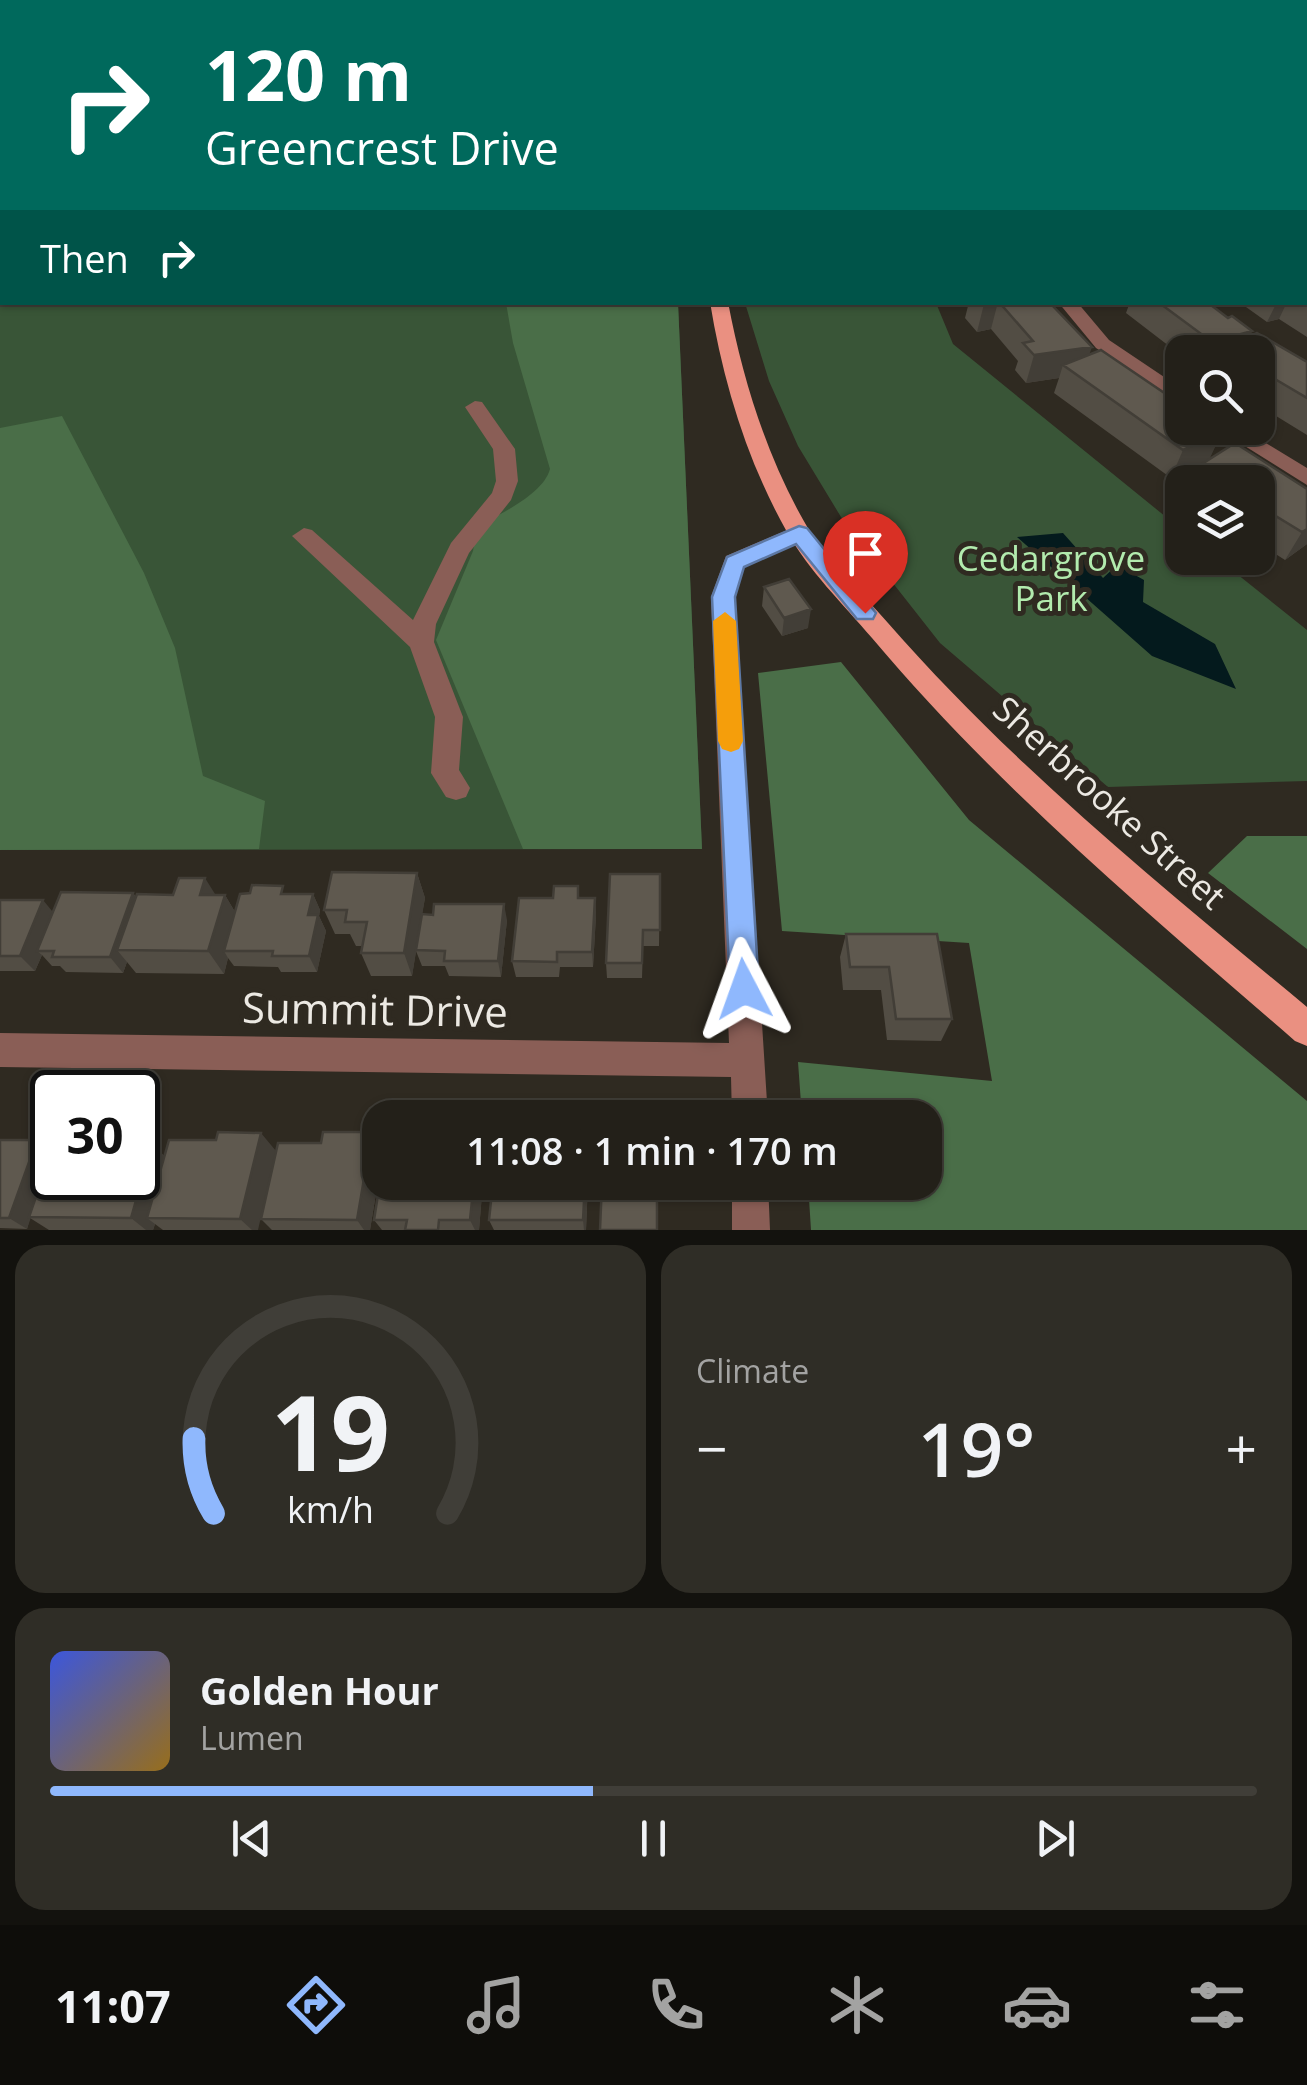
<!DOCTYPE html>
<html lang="en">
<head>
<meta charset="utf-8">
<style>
  :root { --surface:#232019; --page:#2f2d26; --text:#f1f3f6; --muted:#a3a3a2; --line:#403e38; --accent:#8fb8fd }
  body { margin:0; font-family:"Open Sans",sans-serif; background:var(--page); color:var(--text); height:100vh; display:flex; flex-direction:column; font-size:38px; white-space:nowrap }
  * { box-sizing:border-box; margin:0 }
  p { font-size:32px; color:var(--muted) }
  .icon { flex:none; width:55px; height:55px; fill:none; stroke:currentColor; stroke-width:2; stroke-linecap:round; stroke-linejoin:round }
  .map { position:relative; height:1230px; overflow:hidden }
  .side { display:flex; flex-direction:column; gap:15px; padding:15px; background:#13120e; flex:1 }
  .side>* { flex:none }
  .guide { position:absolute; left:0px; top:0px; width:1308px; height:305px; box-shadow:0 2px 8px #0004,0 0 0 2px var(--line); background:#00695c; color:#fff; overflow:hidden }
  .buttons { position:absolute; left:1165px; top:335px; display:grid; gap:20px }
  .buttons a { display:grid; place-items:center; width:110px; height:110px; border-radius:20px; background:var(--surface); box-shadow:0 2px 8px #0004,0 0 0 2px var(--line); font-size:50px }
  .speed { position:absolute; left:30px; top:1070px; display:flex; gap:20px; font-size:50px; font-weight:700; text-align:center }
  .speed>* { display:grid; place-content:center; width:130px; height:130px; border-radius:50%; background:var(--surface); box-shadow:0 2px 8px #0004,0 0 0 2px var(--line); line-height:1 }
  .speed .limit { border:5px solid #111; border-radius:15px; background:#fff; color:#111 }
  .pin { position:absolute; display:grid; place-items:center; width:85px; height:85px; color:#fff; margin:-102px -42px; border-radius:50% 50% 50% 0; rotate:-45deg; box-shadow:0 0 10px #0007 }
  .pin .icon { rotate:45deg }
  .me { position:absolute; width:110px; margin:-55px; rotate:356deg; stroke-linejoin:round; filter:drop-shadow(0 0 8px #0008) }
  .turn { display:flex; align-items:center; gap:35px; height:210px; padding:0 40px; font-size:45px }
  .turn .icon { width:130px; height:130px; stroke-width:2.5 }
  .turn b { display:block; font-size:70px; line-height:85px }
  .then { display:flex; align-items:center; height:95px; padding:0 40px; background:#0003; gap:20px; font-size:38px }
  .big { font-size:75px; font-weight:600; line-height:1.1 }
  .side .tile { flex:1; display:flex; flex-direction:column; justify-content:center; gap:15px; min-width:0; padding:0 35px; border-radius:30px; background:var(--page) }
  .side .dial { align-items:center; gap:0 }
  .dial svg { height:260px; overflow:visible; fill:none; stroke:var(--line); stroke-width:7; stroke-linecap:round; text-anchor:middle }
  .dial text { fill:var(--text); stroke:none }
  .song { display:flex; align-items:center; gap:30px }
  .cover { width:120px; height:120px; border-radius:15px; background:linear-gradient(135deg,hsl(230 70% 55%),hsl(40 70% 35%)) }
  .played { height:10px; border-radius:5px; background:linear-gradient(90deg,var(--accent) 45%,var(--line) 45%) }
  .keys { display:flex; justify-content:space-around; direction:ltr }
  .heat { display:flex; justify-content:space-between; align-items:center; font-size:55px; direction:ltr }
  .side .tiles { flex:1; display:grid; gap:15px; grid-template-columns:1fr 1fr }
  .tile:last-child { grid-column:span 2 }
  .trip { position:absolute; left:362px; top:1100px; width:580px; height:100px; border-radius:30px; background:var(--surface); box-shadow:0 2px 8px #0004,0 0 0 2px var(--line); font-weight:600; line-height:100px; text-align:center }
  .tabs { display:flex; height:160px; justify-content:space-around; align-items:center; background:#0e0d0a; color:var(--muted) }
  .tabs .icon { width:70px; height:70px }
  .tabs .active { color:var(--accent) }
  .tabs b { font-size:45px; color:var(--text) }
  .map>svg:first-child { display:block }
  .green { fill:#395537 }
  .forest { fill:#4a6e48 }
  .water { fill:#041a1d }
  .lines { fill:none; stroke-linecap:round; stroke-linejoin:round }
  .minor { fill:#8a5e56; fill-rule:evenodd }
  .major { fill:#ea9081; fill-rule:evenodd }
  .wall { fill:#524d44 }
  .shaded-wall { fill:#423e37 }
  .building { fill:#5f594f; stroke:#423e37; stroke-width:2.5 }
  .route { fill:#8fb8fd; stroke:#5d78a4; stroke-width:2.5 }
  .slow { fill:#f59e0b }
  .labels { text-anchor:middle; stroke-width:10; stroke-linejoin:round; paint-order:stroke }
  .park-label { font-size:35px; fill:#b2ebae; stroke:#2f2a21 }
  .street-label { font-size:35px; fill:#ece9e3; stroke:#2f2a21 }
  .near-street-label { font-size:42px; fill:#ece9e3; stroke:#2f2a21 }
</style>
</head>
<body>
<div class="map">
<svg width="1307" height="1230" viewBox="0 0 1307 1230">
  <rect width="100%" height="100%" fill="#2f2a21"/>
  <path class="green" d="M0,0h681l-679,2v300l676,1 24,546 -702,1z
    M745,303h191l17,41 229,186v28h35l90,72v151l-199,6 -168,-144 -99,-126 -43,-71 -29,-65z"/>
  <path class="forest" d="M506,303h172l24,546h-179l-87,-209 37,-89 4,-24c22,-13 66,-32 73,-58l-37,-126z
    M62,416l82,157 31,75 28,128 62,25 -6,48 -259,1v-422z
    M841,662l128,158 338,281v129h-496l-3,-47 117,-1v-64l-123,-1 -4,-55 194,19 -23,-138 -187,-12 -24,-258z
    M1247,836h60v113l-99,-76z"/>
  <path class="water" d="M1063,533l40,45 14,-13 27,15 -1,22 72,42 21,45 -84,-33 -135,-119z"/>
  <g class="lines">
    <path class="minor" d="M692,0h57l1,2h-57z
      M1305,199h2v10h-2z
      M1058,302h19l32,38 73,49v15l-86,-56z
      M475,401l7,1 33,47 3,32 -7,19 -42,53 -33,71 -2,18 29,75 -4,53 11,18 -4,9 -10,3 -10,-3 -15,-24 4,-56 -25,-70 -118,-111 12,-8 8,2 101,90 38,-77 41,-50 4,-12 -3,-32 -28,-42z
      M1216,428h25l66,40v17z
      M799,525l8,2 4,6 -4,6 -63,28 -9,30 33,521h-36l-1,-41 -731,-10v-34l729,10 -18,-446 15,-41z
      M732,1182h36l2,48h-38z"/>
    <path class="major" d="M692,0h12v2h-12z
      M710,302h18c15,79 40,159 81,228 21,34 53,63 79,93 125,143 273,263 419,384v39l-12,-5c-147,-128 -297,-253 -423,-403 -29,-34 -63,-67 -85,-106 -40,-71 -64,-150 -77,-230z"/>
  </g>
  <path class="wall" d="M769,0h29l-5,2h-14z
    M846,0h176v2h-166z
    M1307,10v45l-2,4v-44z
    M1307,72v30l-2,-1v-25z
    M1305,129l2,2v52h-2z
    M1305,268l2,1v68l-28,-18 -12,3 -28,-20h66z
    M969,302h80l40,52 133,78 -13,27 98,30v55l-22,16 -27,-17v-61h-65l9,-18 3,-2 -34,16 -117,-85 5,-15 -33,5 -11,-13 3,-9 -27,-32 -14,3 -12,-14z
    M1130,302h77l21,16 24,13 -3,6 58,61v37l-49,-30v-53h-76v4l-56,-43z
    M764,587l44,41 -26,8 -20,-30z
    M417,873l8,25 -3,16 85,6 -6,57 -52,-1 -4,-10h-23l-6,-15 -4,25h-41l-10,-23 1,-7h-6l-6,-12h-15l-11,-24z
    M660,874l-1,72h-16l-1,32h-35l-1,-15z
    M133,893l3,4 89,-2 10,17 52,-18h26l7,16 -1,6 7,15 -9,41h-36l-3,-5 -44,-1 -6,-8 -4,16 -88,-1 -9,-11 -4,11 -57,-1 -6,-6h-8l-10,-11 -7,16h-35v-71l53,12z
    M580,898h15l1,17 -3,52h-33l-1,10h-43l-4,-16z
    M846,934l106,85 -11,22 -54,-1 -6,-50h-38l-3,-33z
    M0,1140h37l15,12 92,-8 21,12 93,74h-95l-8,-6 -2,6h-104l-19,-12 -3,11 -27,-1z
    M380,1146v23l-10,61h-98l-11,-11z
    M483,1182l-4,48h-97l-8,-10z
    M493,1182h95l-2,48h-92l-5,-10z"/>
  <path class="shaded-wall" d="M1007,0h15v2h-15z
    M998,302l-7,27 -14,3 7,-28z
    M1277,302h10l-8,17 -12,3z
    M1252,331l-10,21 -18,-3 -2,3h-15l5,-10z
    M1092,347l-10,28 -19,-10 -4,13 -33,5 8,-28z
    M1222,432l-13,28 -38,18 12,-28z
    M1274,515l-16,28v-6l10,-18z
    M1307,529v15l-22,16 17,-28z
    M811,609l-3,19 -26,8 2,-18z
    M417,873l8,25 -13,78 -8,-23z
    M205,878l15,24 -20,-7z
    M133,893l12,16 -28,41 10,12 -4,11 -13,-16z
    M313,894l7,16 -1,6 7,15 -9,41 -8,-16 -1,-41z
    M225,895l14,24 -15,32 4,7 -4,16 -16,-23z
    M595,898l1,17 -3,52 -1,-15z
    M43,900l14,17 -20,34 5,4 -7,16 -15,-15z
    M504,904l3,16 -6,57 -3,-16z
    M372,1132l8,14v23l-10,61h-6l-7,-10z
    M261,1133l15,18 -18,79h-6l-12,-11z
    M138,1138l13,12 1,-6 20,19 -25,55 8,6 -2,6h-7l-15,-12z
    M37,1140l15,12v3l-25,74 -18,-11z
    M474,1182h9l-4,48h-4l-5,-10z
    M585,1182h3l-2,48h-2l-1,-10z"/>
  <path class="building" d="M1044,0h19l-3,2h-19z
    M1163,0h35l-3,2h-34z
    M1305,129l2,2v26h-2z
    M1305,280l2,1v20l-2,-1z
    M999,302h50l43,45 -58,8 -11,-12 10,-2z
    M1158,302h49l21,16 4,-2 20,15 -40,11z
    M1257,333l50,29v36l-49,-29v-17h-28l-6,-3z
    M1101,350l81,55v23h33l7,4 -39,18 -120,-85z
    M1235,443l72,46v40l-5,3 -28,-17 -6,4 -10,-7v-30h-26l-30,-18z
    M789,579l22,30 -27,9 -20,-31z
    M332,872l85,1 -13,80h-43l6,-31h-22l2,-12h-23z
    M610,874h50v56h-17l-1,33h-36z
    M179,878h26l-5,17h25l-17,56 -91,-1 20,-56 36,1z
    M252,885l31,1 -2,8h32l-5,21h10l-9,41h-37l1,-5h-49l16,-57 10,-1z
    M554,886h24v12h17l-3,54h-35v10l-45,-1 7,-63h34z
    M61,892l72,1 -23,64h-58l2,-6h-17z
    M0,900h43l-23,56h-20z
    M434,904h70l-6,57h-54l1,-10 -29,-1 6,-36 11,1z
    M846,934h91l15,85h-56l-7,-52h-39z
    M218,1132l43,1 -21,86 -93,-1 22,-78h47z
    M323,1132h49l-15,88 -96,-1 17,-76h43z
    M0,1140h37l-28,78h-9z
    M138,1144h14l-21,74 -102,-1 23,-67v28h86z
    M380,1182h94l-4,38h-31l-1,10h-33l2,-10h-33z
    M493,1182h92l-2,38h-94z
    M602,1182h40v9h15v39h-57z"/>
  <path class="route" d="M799,526l8,2 69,85 -3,6h-16l-61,-75 -52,23 -9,30 24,392 -4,10 -11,4 -10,-4 -4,-10 -18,-392 15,-40z"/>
  <path class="slow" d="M725,612l11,9 7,120 -4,8 -8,3 -9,-3 -4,-8 -5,-120z"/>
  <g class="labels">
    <g class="park-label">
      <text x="1051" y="571">Cedargrove<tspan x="1051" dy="40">Park</tspan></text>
    </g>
    <g class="street-label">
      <text transform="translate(1109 803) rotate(42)" y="12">Sherbrooke Street</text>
    </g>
    <g class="near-street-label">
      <text transform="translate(375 1010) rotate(1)" y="15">Summit Drive</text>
    </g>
  </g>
</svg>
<div class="buttons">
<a><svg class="icon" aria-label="search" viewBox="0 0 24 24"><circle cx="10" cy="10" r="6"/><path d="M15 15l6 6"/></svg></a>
<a><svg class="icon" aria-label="layers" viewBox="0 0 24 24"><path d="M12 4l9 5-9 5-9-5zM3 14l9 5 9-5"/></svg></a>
</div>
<div class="speed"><div class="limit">30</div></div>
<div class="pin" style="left:865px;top:613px;background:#d93025"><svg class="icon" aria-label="arrive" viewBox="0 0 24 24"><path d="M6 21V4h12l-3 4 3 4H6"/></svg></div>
<svg class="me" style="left:744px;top:989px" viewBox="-20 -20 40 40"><path d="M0-17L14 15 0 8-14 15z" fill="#8fb8fd" stroke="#fff" stroke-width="4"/></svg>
<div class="trip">11:08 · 1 min · 170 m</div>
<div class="guide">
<div class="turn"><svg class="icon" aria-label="right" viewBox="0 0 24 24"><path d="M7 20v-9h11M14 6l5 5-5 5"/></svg><div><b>120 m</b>Greencrest Drive</div></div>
<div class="then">Then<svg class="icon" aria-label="right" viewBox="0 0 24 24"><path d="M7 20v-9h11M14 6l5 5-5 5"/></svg></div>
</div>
</div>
<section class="side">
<div class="tiles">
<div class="tile dial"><svg viewBox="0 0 100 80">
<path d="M14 69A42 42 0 1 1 86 69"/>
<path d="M14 69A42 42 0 0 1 8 46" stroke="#8fb8fd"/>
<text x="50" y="56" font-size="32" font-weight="700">19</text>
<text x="50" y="72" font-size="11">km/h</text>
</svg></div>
<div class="tile"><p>Climate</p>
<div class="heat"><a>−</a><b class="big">19°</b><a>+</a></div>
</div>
<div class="tile">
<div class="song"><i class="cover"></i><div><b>Golden Hour</b><p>Lumen</p></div></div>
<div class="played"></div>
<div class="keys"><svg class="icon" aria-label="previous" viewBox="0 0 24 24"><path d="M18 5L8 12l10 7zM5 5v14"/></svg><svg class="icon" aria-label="pause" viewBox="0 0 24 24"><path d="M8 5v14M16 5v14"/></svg><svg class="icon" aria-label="next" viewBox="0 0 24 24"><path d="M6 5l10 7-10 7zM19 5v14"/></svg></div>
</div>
</div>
</section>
<nav class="tabs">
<b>11:07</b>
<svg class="icon active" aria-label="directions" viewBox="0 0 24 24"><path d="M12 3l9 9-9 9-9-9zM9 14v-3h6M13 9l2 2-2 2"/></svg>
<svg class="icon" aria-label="music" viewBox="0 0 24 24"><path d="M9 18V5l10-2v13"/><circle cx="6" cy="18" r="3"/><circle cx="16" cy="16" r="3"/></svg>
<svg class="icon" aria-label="phone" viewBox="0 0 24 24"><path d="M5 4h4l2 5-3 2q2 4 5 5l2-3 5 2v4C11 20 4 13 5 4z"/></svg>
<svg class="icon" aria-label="climate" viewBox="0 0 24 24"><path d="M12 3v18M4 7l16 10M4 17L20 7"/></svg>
<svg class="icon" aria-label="car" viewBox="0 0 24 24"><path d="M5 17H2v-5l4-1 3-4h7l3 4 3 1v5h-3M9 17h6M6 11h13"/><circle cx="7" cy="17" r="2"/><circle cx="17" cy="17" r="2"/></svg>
<svg class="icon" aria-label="filters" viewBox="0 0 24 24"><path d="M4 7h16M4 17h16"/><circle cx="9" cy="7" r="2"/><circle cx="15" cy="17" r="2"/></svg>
</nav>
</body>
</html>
